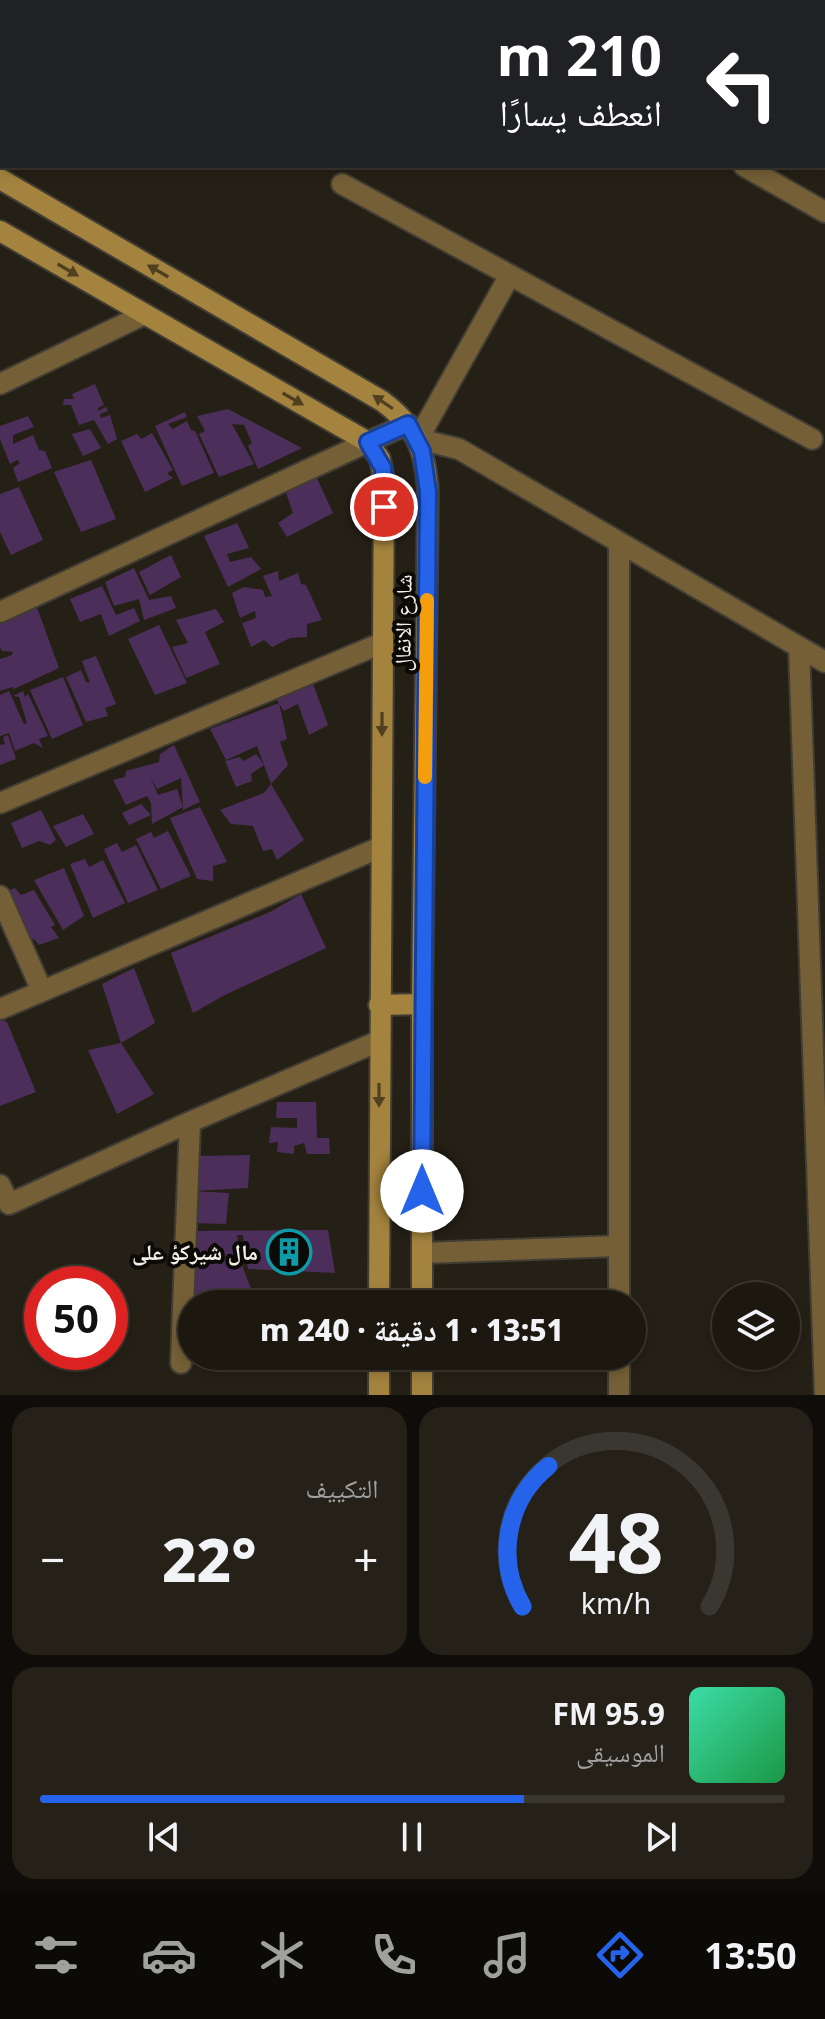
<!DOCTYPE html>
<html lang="ar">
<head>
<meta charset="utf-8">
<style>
  :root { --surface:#1c1810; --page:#252119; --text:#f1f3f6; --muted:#a0a09f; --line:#3a3730; --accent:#2563eb }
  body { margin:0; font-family:"Noto Sans","Noto Naskh Arabic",sans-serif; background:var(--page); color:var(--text); direction:rtl; height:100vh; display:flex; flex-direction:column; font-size:30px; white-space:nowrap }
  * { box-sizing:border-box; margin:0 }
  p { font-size:26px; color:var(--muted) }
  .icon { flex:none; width:44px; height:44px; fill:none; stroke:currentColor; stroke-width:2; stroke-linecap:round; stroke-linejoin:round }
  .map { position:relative; height:1395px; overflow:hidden; direction:ltr }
  .details { display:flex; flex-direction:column; gap:12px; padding:12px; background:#0f0d09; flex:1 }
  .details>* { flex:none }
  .top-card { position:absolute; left:0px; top:0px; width:826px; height:168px; box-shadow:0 4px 12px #0003,0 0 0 2px var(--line); direction:rtl; background:#202124; color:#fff; overflow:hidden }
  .fabs { position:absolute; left:712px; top:1282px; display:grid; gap:16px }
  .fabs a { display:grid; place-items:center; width:88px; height:88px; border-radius:50%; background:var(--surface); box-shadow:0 4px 12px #0003,0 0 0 2px var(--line); font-size:40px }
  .speed { position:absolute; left:24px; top:1266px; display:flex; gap:16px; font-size:40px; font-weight:700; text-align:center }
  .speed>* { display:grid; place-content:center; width:104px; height:104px; border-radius:50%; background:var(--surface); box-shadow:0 4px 12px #0003,0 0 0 2px var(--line); line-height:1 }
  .speed .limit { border:12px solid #d22; background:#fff; color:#111 }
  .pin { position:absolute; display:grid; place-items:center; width:68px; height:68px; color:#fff; margin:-34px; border:4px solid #fff; border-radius:50%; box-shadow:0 2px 8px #0007 }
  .me { position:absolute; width:88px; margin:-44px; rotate:0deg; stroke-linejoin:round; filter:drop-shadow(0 0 6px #0008) }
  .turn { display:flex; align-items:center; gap:28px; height:168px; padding:0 32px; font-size:36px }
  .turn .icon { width:104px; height:104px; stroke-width:2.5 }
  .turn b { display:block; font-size:56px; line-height:68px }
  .big { font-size:60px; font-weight:800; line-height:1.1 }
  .details .tile { flex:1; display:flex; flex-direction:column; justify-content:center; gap:12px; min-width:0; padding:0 28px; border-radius:24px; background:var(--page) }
  .details .dial { align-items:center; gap:0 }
  .dial svg { height:208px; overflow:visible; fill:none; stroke:var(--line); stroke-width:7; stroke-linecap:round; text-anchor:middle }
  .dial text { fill:var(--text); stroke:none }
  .song { display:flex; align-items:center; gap:24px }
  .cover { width:96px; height:96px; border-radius:12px; background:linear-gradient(135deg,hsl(160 70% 55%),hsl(140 70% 35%)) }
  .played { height:8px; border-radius:4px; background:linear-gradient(90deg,var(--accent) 65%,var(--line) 65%) }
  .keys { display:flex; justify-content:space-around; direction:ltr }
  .heat { display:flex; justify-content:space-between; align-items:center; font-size:44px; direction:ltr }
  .details .tiles { flex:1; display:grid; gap:12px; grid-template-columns:1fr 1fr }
  .tile:last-child { grid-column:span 2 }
  .trip { position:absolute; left:178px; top:1290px; width:468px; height:80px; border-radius:40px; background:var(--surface); box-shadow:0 4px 12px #0003,0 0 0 2px var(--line); font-weight:800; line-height:80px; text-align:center; direction:rtl }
  .dock { display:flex; height:128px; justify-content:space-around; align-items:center; background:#0b0a06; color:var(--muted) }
  .dock .icon { width:56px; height:56px }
  .dock .on { color:var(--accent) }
  .dock b { font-size:36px; color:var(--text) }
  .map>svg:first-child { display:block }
  .building { fill:#4c2e5a; fill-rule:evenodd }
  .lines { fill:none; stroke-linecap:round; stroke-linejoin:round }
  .street-casing { stroke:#423d34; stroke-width:24 }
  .secondary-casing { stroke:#423d34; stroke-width:24 }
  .street { stroke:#745f36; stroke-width:20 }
  .secondary { stroke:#a4833e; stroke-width:20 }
  .oneway { fill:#50401f }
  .route-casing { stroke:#184099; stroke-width:20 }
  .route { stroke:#2563eb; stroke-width:14 }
  .slow { stroke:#f59e0b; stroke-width:14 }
  .labels { text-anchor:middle; stroke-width:8; stroke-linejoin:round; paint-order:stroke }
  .street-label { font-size:22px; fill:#f3efe9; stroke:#0c0a06 }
  .poi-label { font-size:22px; font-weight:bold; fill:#f3efe9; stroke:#0c0a06; text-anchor:end }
</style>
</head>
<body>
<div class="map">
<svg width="825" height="1395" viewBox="0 0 825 1395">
  <rect width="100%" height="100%" fill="#252016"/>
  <path class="building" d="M95,384l9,21 -6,3v3l8,-4 2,4 -8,3 1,4 9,-3 7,24 -9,5 -14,-24 -15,5 -8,-20h-8l1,-6h10l-2,-5z
    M228,409l74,39 -44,21 -10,-23 4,-3 -8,-18 -12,-1 22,40 -35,13 -20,-43 6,-3 -8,-15z
    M185,412l2,5 -19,7 5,5 14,-8 4,9 4,1 19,42 -32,13 -27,-60z
    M28,416l6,11 -21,8v9l20,-9 6,15 6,1 7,17 -34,14 -5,-14 7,-5 -3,-3 -7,4 -10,-25v-13z
    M90,429l11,19 -18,8 -11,-22z
    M152,433l21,37 -6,3 6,5 -28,14 -24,-51 16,-7 4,5z
    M91,460l25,59 -35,13 -27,-60z
    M315,474l18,39 -46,24 -9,-14 15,-10 -9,-26z
    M19,487l24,53 -32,15 -11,-23v-38z
    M237,523l12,25 -22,6 3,8 21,-5 10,12 -33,18 -24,-51z
    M171,555l10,22 -31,18 -11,-23z
    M134,568l15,32 22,-4 5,12 -32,12 -5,-21 -25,7 -9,-24z
    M278,571l1,10 19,-8 3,11 5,1 16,35 -15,4v13l-17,1 -18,9 -8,-7 -13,7 -9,-24 14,-5 -1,-7 -15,7 -8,-25 12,-6 19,3 2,7 7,-1 -9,-20z
    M102,586l14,29 18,-7 6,13 -31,15 -8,-22 -21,8 -10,-23z
    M35,602l24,66 -45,21 -2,-2 -12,4v-32l12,-4 1,-3 -11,-1 -2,-4v-32z
    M216,609l8,13 -19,10 15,32 -34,14 -14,-31 16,-4 -12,-23z
    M159,625l28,58 -32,12 -27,-56z
    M96,656l20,48 -11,4 3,8 -22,6 -20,-45 15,-7 5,12 4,1 -8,-22z
    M63,677l20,48 -31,14 -22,-49z
    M312,681l16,44 -19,10 -11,-31 -14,7 -10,-15z
    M9,691l15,33 3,-1 -8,-26 -6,-1 10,-5 2,6 3,-3 20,42 -9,3 4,9 -9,-5 -19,8 -6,-18 -9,3v-41z
    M279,703l8,36 -7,3 8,23 -17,19 -14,-38 -31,14 -16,-31z
    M8,735l8,24 -16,6v-20l5,-1 -2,-7z
    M174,745l26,57 -17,8v-3l-31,17 -1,-21 -4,-7 -21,9 -13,-25 12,-3 1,-6 33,-9 1,-8zM150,776l7,13 24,-11 2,29 -6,-18 -19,6z
    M256,754l8,11 -13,9 1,7 -16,6 -11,-26 14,-4 5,4z
    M271,784l33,56 -27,20 -5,-11 -9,2 -10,-25 -22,-2 -11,-14 44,-17z
    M141,804l10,11 -22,10 -7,-12z
    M200,807l27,55 -14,4v15l-16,-2 -27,-61z
    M41,810l15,30 -6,5 -11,-4 -17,7 -11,-25z
    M83,814l11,20 -28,13 -13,-21z
    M168,831l23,45 -30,13 -25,-50 15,-7 3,6z
    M117,843l5,9 14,-7 22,45 -30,13 -24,-54z
    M85,859l4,8 14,-7 22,43 -32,15 -23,-54z
    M64,868l20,48 -21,14 -29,-50z
    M15,888l6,7 13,-5 21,35 -4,2 8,11 -20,7 -5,-6 -11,3 -18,-50z
    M301,894l25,54 -101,47 -32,18 -22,-60 99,-41z
    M134,968l21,55 -34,20 -19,-59z
    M0,1019l7,3 29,70 -36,14z
    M121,1043l33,51 -37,20 -29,-64z
    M277,1102h39l1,36h12l1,16h-23l-3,-11 -10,3v8l-17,-2 1,-10 -9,1 2,-16 26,1v-10h-21z
    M250,1155l-2,33 -55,3 36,2 -3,31 -34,-1 1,-10 -8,-3 8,-54z
    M328,1230l7,43 -87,-4 -5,-34h-6l6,33 14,36h-65l-13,-73z"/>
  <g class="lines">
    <g class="street-casing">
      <path id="street" d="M744,166l81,46
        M342,184l470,255
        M510,275l-92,164 41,10 366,213
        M0,384l145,-70
        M0,612l368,-170
        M799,647l26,748
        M0,803l382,-160
        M0,896l42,95
        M0,1009l381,-162
        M0,1185l9,19 181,-82 189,-81
        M422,1253l197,-7
        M619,1304v-762
        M181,1363l9,-241
        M619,1395v-39"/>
    </g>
    <g class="secondary-casing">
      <path id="secondary" d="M0,179l382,222c34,25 43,48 46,90l-6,513v300
        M0,231l368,211 12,17 4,21 -5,824
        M368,442l40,-18
        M379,1005l43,-1
        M379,1356v39
        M422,1395v-39"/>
    </g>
    <use href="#street" class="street"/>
    <use href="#secondary" class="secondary"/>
  </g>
  <defs><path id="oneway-solid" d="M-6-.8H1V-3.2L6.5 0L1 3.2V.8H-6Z" transform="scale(2)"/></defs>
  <g class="oneway">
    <use href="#oneway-solid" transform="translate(68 270) rotate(30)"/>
    <use href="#oneway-solid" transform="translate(158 271) rotate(-150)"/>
    <use href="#oneway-solid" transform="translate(293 399) rotate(30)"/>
    <use href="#oneway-solid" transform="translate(383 402) rotate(-146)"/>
    <use href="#oneway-solid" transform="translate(382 724) rotate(90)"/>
    <use href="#oneway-solid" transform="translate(379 1095) rotate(90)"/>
  </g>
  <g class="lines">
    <g class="route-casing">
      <path id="route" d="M384,507l-1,-39 -15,-26 40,-18 14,27 6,40 -6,700"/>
    </g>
    <use href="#route" class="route"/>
    <path class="slow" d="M425,777l2,-177"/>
  </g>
  <defs>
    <g id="building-ring" transform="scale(2.3)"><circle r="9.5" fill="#0c0a06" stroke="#0f9aa8" stroke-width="1.5"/><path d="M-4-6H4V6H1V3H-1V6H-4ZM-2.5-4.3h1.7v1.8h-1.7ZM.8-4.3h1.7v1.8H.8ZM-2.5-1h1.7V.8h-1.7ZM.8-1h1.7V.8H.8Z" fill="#0f9aa8"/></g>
  </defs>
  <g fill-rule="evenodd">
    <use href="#building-ring" x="289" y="1252"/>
  </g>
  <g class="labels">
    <g class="street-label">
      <text transform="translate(403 623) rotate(-89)" y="8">شارع الانفال</text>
    </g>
    <g class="poi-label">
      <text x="258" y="1260">مال شيركؤ على</text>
    </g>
  </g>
</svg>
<div class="fabs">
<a><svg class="icon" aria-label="layers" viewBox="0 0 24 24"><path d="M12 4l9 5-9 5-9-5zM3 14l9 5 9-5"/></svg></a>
</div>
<div class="speed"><div class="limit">50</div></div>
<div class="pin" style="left:384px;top:507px;background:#d93025"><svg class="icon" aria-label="arrive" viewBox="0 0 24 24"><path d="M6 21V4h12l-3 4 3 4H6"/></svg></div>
<svg class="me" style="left:422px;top:1191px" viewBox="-20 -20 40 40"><circle r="19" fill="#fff"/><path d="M0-13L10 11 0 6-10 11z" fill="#2563eb"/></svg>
<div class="trip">13:51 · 1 دقيقة · 240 m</div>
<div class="top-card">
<div class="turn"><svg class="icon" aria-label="left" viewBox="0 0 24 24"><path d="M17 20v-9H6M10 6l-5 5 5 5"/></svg><div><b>210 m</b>انعطف يسارًا</div></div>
</div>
</div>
<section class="details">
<div class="tiles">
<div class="tile dial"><svg viewBox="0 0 100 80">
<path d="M14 69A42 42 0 1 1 86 69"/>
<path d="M14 69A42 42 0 0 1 24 15" stroke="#2563eb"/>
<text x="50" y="56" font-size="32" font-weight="700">48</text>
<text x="50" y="72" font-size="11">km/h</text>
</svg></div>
<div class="tile"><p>التكييف</p>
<div class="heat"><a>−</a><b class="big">22°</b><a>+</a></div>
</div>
<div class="tile">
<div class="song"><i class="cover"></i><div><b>95.9 FM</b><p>الموسيقى</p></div></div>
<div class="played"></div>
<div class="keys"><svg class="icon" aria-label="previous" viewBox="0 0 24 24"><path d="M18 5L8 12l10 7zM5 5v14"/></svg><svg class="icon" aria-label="pause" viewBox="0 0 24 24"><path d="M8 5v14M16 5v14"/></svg><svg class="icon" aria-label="next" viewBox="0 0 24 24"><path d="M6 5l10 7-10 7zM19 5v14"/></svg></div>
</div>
</div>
</section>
<nav class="dock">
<b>13:50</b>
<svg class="icon on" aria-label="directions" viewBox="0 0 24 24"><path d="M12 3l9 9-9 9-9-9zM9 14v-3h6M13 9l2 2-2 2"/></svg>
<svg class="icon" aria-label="music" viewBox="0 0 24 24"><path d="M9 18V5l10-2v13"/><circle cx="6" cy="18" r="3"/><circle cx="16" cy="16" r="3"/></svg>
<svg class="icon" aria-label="phone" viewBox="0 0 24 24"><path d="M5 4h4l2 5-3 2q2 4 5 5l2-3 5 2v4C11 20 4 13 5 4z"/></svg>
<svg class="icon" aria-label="climate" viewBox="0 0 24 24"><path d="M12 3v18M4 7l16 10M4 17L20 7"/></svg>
<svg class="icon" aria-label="car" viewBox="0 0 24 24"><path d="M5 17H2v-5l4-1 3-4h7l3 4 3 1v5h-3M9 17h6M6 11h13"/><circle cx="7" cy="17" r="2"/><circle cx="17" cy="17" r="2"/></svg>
<svg class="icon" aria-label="filters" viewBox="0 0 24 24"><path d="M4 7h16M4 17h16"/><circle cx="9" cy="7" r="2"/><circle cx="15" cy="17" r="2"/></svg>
</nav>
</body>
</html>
